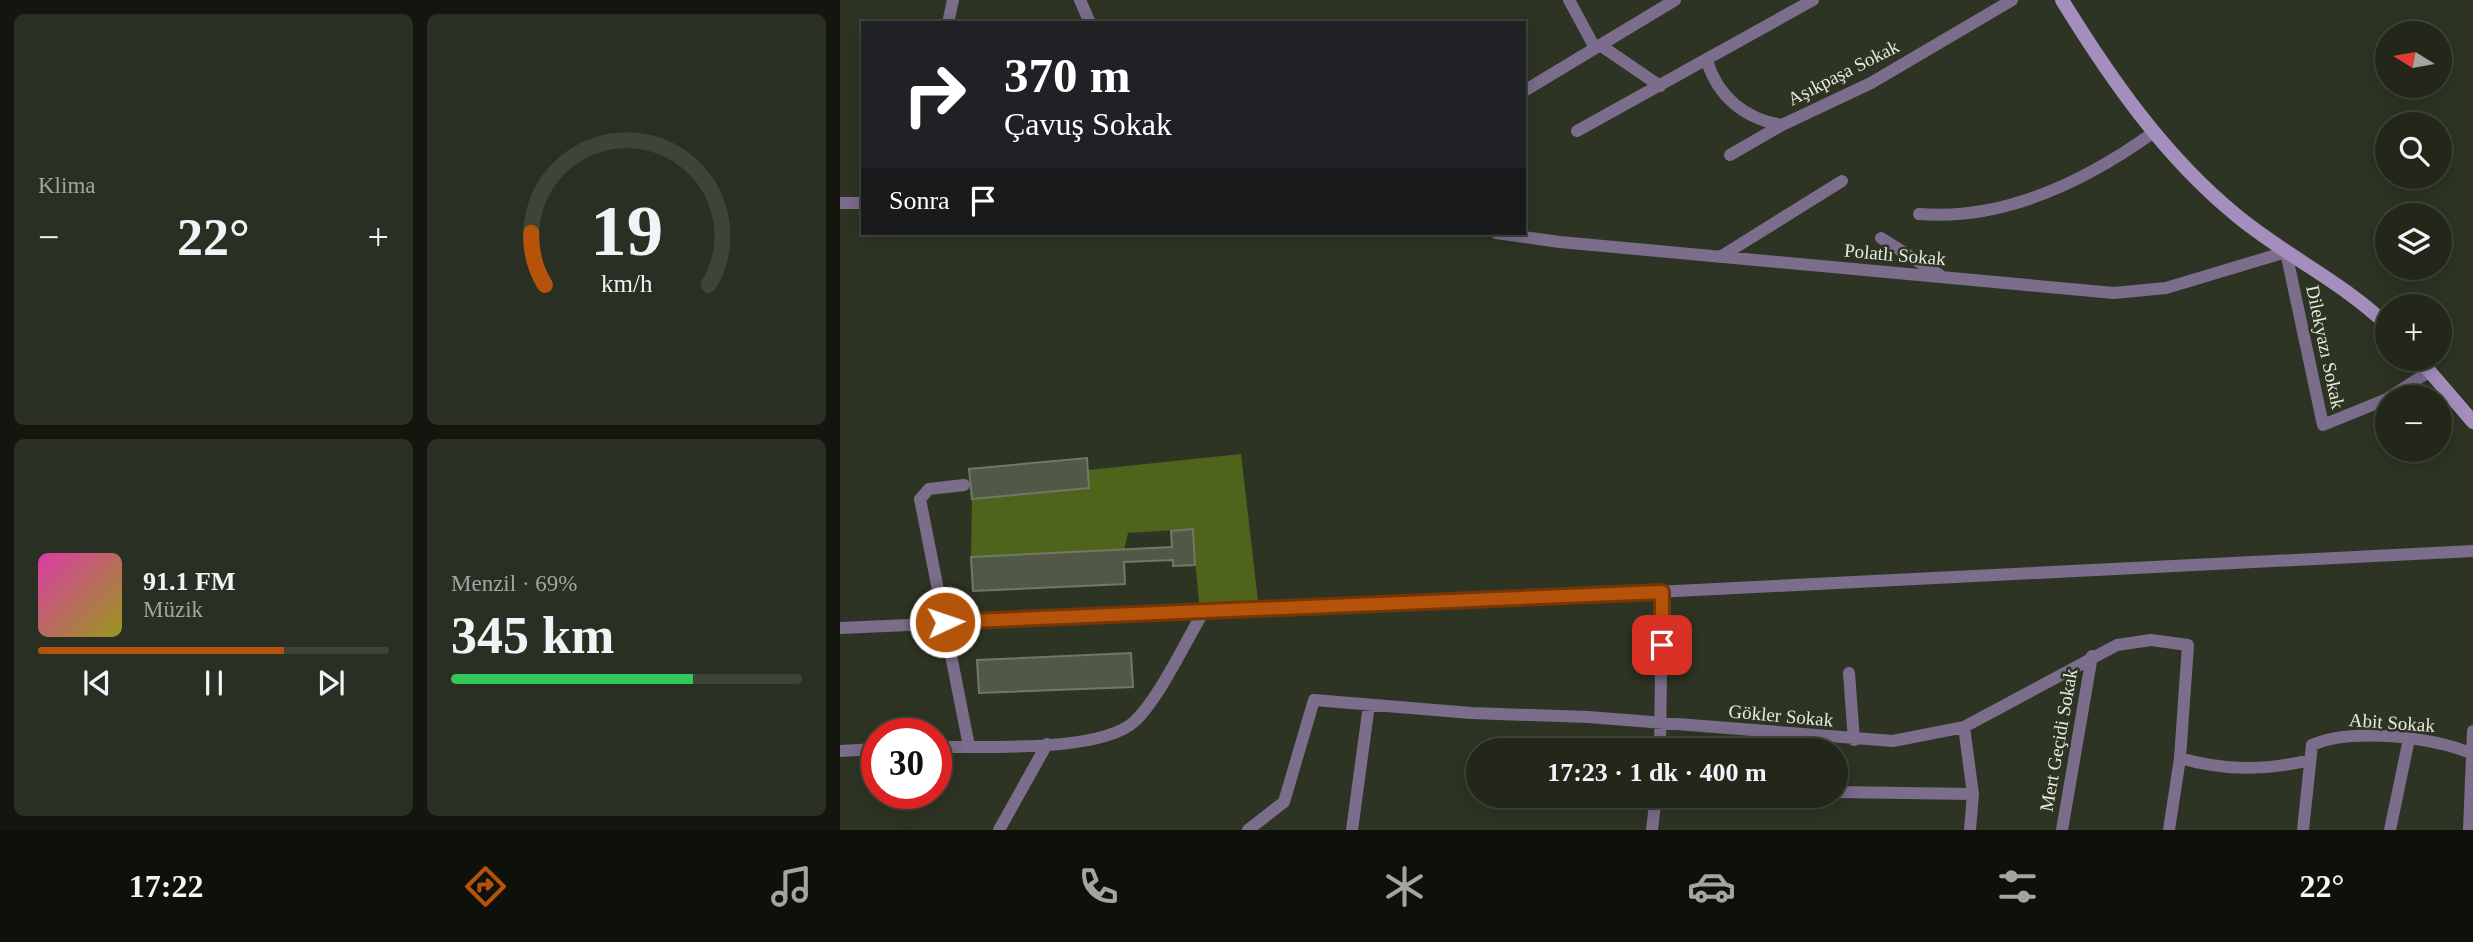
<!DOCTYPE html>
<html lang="tr">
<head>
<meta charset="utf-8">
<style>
  :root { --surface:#22271a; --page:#2a2f23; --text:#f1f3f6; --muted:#a2a5a2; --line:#3f4439; --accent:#b45309 }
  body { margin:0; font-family:Georgia,serif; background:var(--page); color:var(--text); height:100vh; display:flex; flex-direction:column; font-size:26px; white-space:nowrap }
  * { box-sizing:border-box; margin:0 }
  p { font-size:23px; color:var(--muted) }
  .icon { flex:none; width:38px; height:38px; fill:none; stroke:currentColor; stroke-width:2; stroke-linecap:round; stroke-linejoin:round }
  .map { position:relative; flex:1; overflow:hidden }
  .details { display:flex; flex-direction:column; gap:14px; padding:14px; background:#13150e; width:840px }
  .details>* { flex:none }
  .banner { position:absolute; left:21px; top:21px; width:665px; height:214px; border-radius:0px; box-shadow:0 4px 18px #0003,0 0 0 2px var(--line); background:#202124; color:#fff; overflow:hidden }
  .needle { width:46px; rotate:281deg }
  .buttons { position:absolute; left:1535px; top:21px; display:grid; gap:14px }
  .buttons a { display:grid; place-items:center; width:77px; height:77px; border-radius:50%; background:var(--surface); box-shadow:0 4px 18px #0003,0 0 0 2px var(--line); font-size:35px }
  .speed { position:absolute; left:21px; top:718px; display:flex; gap:14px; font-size:35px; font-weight:700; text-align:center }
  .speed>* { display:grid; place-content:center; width:91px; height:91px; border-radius:50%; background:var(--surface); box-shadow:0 4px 18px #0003,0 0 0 2px var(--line); line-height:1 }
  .speed .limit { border:10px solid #d22; background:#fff; color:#111 }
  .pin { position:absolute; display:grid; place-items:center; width:60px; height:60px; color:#fff; margin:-30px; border-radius:14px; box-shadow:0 4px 10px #0006 }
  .me { position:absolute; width:77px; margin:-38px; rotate:87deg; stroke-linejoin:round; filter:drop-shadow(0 0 5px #0008) }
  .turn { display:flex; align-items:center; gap:24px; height:147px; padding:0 28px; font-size:32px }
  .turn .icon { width:91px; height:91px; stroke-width:2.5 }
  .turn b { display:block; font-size:49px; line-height:60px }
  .then { display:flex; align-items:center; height:66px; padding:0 28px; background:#0003; gap:14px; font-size:26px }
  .big { font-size:52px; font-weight:700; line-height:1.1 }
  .details .tile { flex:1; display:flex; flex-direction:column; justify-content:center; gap:10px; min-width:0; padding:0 24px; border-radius:10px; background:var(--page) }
  .details .dial { align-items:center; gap:0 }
  .dial svg { height:182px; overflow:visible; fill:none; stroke:var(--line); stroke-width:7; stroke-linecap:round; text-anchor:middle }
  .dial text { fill:var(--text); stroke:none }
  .song { display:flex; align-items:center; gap:21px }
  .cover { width:84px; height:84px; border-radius:10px; background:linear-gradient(135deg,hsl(320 70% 55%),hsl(60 70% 35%)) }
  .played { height:7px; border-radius:4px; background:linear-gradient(90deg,var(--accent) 70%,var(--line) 70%) }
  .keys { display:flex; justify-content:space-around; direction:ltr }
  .heat { display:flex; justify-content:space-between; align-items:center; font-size:38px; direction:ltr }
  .charge { height:10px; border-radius:5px; background:linear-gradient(90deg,#34c759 69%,var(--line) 0) }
  .details .tiles { flex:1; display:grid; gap:14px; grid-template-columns:repeat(2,1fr) }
  .trip { position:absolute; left:626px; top:738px; width:382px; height:70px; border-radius:35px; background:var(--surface); box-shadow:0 4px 18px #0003,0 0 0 2px var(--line); font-weight:700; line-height:70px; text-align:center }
  .tab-bar { display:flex; height:112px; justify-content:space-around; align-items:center; background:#0e100a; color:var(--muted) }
  .tab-bar .icon { width:49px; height:49px }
  .tab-bar .selected { color:var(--accent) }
  .tab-bar b { font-size:32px; color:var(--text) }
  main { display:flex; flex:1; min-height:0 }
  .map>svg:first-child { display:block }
  .green { fill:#4f641b }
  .building { fill:#515845; stroke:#717865; stroke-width:2 }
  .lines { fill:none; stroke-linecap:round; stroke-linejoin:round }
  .street { stroke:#7b6d8b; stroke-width:12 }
  .secondary { stroke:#a48ebe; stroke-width:14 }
  .route-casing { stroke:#753606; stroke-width:18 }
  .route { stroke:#b45309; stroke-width:12 }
  .labels { text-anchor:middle; stroke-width:5; stroke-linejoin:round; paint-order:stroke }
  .street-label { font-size:19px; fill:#e6eadf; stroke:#2e3423 }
</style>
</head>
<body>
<main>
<section class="details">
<div class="tiles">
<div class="tile"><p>Klima</p>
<div class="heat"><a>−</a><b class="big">22°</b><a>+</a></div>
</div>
<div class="tile dial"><svg viewBox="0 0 100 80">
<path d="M14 69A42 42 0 1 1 86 69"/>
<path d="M14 69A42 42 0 0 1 8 46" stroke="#b45309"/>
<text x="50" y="56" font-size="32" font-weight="700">19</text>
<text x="50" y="72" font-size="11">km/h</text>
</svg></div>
<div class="tile">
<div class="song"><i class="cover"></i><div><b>91.1 FM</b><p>Müzik</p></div></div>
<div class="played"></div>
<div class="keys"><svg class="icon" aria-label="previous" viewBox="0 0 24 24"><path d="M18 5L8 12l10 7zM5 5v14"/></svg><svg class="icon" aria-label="pause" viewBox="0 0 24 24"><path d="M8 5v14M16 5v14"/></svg><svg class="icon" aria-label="next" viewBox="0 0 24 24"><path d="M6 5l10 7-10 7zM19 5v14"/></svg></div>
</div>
<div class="tile"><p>Menzil · 69%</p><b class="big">345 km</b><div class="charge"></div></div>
</div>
</section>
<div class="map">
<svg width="1633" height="830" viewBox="0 0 1633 830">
  <rect width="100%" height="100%" fill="#2e3423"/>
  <path class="green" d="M401,454l18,155 -59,3 -8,-83 -64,4 -4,17 -153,7 1,-58 117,-11 -1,-18z"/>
  <path class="building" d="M247,458l2,30 -117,11 -3,-30z
    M353,529l2,36 -22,1v-6l-49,2 1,22 -152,7 -2,-34 201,-10 -1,-16z
    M291,653l2,34 -154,6 -2,-33z"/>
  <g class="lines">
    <path class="street" d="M240,0l10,23
      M729,0l26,48
      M108,23l5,-23
      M760,45l60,41
      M867,61c11,36 38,58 75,64l89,-42 141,-83
      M684,91l151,-91
      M737,131l236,-131
      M890,155l52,-30
      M0,203h23
      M1079,214c86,7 167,-33 235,-82
      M656,233l64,9 554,51 52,-5 120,-36 37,173 64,-26
      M1041,238l59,37
      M880,257l122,-76
      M1550,397l40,-26
      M124,485l-35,4 -9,10 49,247
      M0,628l796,-35 837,-42
      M1009,673l5,67
      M1124,727l9,67 -3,36
      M96,747c49,-1 165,6 199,-26 25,-24 50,-79 69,-110
      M0,751l37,-2
      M820,751l2,-159
      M1340,758c44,13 85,13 130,2
      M996,792l137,2
      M159,830l48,-86
      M408,830l36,-28 30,-102 157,13 117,4 305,24 71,-14 153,-82 34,-5 37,5 -8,113 -11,72
      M512,830l17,-125
      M812,830l4,-34
      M1222,830l30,-174
      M1463,830l9,-85c40,-18 120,-8 161,9
      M1550,830l19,-91
      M1629,830l4,-99"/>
    <path class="secondary" d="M1222,0c48,78 102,156 174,215 48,40 105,66 151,110
      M1579,359l54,63"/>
  </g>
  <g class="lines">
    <g class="route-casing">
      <path id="route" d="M105,622l717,-30v53"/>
    </g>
    <use href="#route" class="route"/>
  </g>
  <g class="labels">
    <g class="street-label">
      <text transform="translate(1003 72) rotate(-27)" y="7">Aşıkpaşa Sokak</text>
      <text transform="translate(1055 254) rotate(5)" y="7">Polatlı Sokak</text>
      <text transform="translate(1486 347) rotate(78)" y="7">Dilekyazı Sokak</text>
      <text transform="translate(941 715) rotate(5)" y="7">Gökler Sokak</text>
      <text transform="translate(1552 722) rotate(4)" y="7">Abit Sokak</text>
      <text transform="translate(1218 740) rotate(-80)" y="7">Mert Geçidi Sokak</text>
    </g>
  </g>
</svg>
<div class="buttons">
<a><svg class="needle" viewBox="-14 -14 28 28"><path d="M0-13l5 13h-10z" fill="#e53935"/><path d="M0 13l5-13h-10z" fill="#a2a5a2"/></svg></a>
<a><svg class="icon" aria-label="search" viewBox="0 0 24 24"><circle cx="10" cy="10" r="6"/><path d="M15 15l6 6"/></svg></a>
<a><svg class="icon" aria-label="layers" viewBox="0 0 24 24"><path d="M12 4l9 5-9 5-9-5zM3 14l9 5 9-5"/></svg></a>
<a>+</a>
<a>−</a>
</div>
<div class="speed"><div class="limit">30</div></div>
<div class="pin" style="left:822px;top:645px;background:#d93025"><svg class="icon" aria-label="arrive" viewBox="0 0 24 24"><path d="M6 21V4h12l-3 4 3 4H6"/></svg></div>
<svg class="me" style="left:105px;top:622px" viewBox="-20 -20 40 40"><circle r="17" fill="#b45309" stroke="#fff" stroke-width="3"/><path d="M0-11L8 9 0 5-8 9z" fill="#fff"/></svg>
<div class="trip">17:23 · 1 dk · 400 m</div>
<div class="banner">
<div class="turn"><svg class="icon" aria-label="right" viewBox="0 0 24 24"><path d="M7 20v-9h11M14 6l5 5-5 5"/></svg><div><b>370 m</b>Çavuş Sokak</div></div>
<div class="then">Sonra<svg class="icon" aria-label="arrive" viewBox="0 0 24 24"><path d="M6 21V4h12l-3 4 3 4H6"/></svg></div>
</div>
</div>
</main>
<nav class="tab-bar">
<b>17:22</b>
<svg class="icon selected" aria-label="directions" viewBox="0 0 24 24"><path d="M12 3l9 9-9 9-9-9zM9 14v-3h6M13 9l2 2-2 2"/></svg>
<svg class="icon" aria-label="music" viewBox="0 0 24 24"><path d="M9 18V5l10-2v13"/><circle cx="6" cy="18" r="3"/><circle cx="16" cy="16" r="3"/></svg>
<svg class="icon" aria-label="phone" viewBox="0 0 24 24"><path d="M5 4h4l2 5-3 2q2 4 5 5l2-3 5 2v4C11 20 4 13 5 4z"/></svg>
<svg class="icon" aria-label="climate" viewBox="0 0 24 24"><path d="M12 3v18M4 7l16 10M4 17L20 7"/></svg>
<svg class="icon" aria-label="car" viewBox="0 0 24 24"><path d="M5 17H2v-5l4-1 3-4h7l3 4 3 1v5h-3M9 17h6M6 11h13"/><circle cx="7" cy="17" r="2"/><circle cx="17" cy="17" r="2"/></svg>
<svg class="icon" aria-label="filters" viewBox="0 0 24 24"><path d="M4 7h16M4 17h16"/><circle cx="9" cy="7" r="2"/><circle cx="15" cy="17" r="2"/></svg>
<b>22°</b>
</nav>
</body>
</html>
